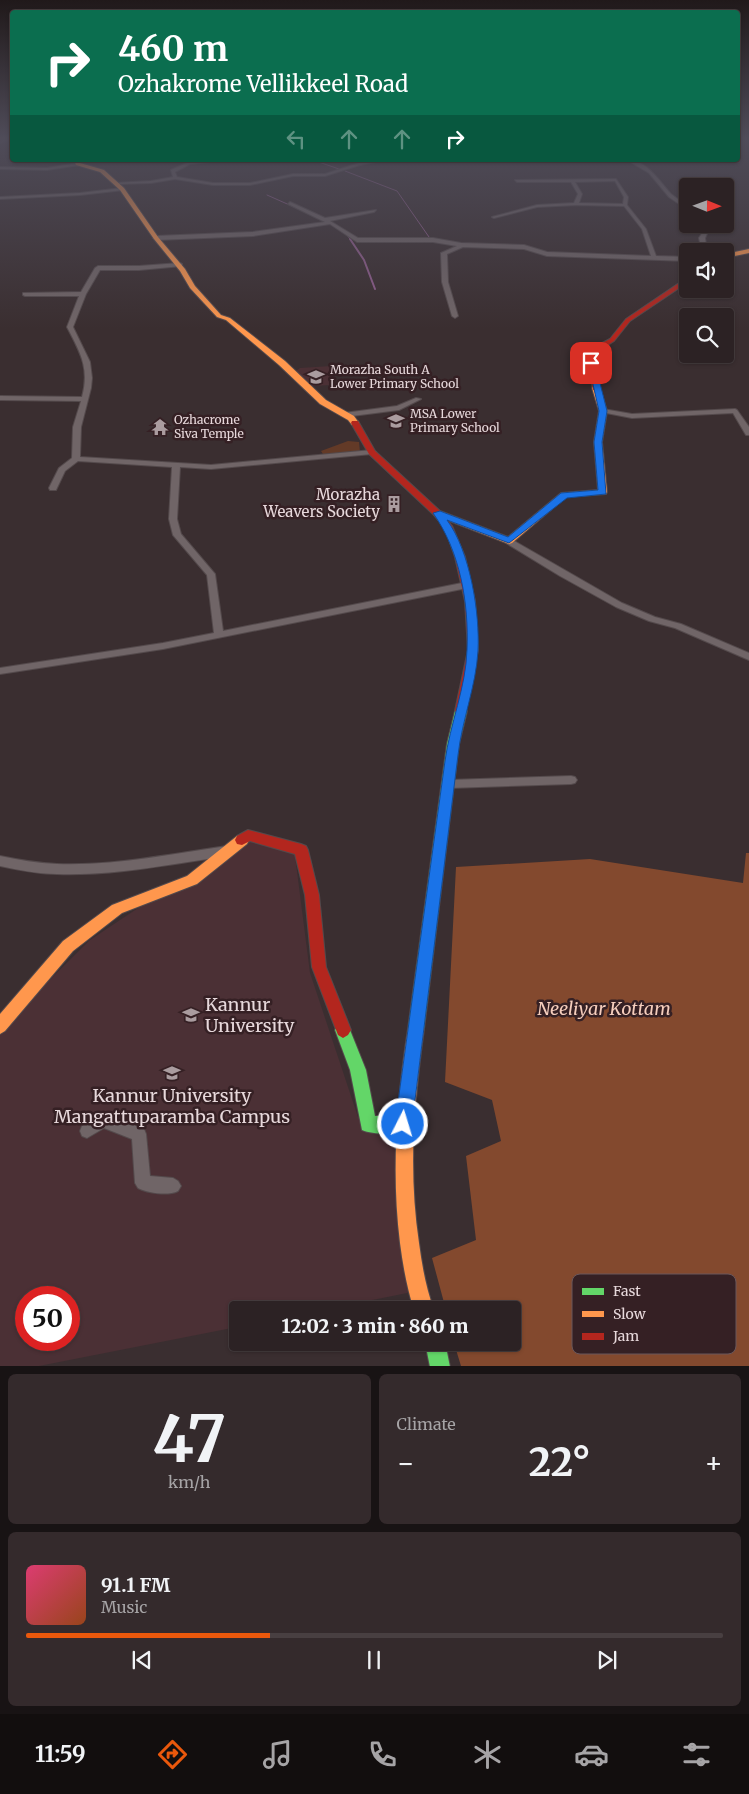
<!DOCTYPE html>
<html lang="en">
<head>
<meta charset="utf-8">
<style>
  :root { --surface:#2c2224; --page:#342a2c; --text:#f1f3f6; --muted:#a6a4a6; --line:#483f41; --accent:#ea580c }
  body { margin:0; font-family:Merriweather,serif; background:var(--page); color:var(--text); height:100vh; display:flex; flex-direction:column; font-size:19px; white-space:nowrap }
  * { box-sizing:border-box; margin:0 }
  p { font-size:16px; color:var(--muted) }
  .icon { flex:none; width:28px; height:28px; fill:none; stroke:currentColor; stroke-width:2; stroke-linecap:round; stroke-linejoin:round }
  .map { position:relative; height:1366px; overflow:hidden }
  .details { display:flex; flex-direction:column; gap:8px; padding:8px; background:#181314; flex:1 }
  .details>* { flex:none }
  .guide { position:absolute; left:10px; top:10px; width:730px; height:152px; border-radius:5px; box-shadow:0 1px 4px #0004,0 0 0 1px var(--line); background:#0b6e4f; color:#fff; overflow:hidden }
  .needle { width:32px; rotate:91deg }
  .controls { position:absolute; left:679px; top:178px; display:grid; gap:10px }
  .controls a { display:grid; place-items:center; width:55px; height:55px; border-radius:5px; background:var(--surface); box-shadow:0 1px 4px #0004,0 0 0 1px var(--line); font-size:25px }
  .speed { position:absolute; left:15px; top:1286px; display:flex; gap:10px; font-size:25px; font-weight:700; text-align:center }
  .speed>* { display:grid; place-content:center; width:65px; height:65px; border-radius:50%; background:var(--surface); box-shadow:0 1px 4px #0004,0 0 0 1px var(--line); line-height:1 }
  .speed .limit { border:8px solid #d22; background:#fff; color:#111 }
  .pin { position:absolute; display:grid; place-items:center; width:42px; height:42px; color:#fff; margin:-21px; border-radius:10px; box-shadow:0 2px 8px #0006 }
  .me { position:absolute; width:55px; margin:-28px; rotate:5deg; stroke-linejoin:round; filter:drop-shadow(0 0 4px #0008) }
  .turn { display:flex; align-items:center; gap:18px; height:105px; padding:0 25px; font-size:22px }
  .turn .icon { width:65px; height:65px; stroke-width:2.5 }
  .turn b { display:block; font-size:35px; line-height:42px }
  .lanes { display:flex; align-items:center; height:48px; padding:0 25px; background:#0003; justify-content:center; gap:25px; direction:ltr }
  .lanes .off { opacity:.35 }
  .big { font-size:38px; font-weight:800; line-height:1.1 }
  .details .tile { flex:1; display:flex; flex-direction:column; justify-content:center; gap:8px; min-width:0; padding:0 18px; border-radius:8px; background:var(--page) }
  .details .dial { align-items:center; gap:0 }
  .dial b { font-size:65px; line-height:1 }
  .song { display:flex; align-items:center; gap:15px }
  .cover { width:60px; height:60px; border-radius:8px; background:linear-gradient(135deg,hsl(340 70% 55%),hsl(20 70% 35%)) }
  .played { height:5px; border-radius:2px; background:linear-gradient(90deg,var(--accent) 35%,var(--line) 35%) }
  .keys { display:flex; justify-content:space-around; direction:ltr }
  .heat { display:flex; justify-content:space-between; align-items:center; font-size:28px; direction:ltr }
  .details .tiles { flex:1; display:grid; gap:8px; grid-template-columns:1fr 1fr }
  .tile:last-child { grid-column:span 2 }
  .trip { position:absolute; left:229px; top:1301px; width:292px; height:50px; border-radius:5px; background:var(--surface); box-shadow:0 1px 4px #0004,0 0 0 1px var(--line); font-weight:800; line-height:50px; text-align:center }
  .tabs { display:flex; height:80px; justify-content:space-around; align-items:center; background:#120e0e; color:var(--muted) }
  .tabs .icon { width:35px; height:35px }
  .tabs .current { color:var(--accent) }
  .tabs b { font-size:22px; color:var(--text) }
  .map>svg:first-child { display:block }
  .built { fill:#4b3035; fill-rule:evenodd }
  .green { fill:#633a27 }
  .forest { fill:#83492e }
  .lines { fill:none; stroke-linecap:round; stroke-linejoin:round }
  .stream-far1 { stroke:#8f5d8c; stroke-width:1 }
  .stream { stroke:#8f5d8c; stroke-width:2 }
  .street-casing { stroke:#544a4c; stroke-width:2 }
  .fast-casing { stroke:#544a4c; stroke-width:2 }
  .slow-casing { stroke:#544a4c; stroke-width:2 }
  .jam-casing { stroke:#544a4c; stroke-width:2 }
  .street { fill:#706567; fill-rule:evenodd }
  .fast { fill:#63d668; fill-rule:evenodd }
  .slow { fill:#ff974d; fill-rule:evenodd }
  .jam { fill:#b3261e; fill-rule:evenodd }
  .route { fill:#1a73e8; stroke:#114b97 }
  .labels { text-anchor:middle; stroke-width:5; stroke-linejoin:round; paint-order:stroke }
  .far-poi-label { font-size:12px; fill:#e7d8db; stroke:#352024; text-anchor:start }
  .poi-label { font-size:15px; fill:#e7d8db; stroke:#352024; text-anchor:end }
  .near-poi-label { font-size:18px; fill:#e7d8db; stroke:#352024; text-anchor:start }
  .near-park-label { font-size:18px; font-style:italic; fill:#f6cebd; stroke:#352024 }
  .key { fill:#352024; stroke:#6a575b; stroke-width:1 }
  .key-label { font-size:14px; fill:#e7d8db }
</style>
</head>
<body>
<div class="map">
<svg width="749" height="1367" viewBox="0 0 749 1367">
  <rect width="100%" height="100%" fill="#3a2e30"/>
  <path class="built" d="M331,366l1,19 -21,1 -15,-15 4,-3z
    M248,835l46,13 16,125 48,144 45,7 14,167 -94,19h-85l-1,17 -198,39 -39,1v-338l90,-89zM26,1298h43v42h-43z"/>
  <path class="green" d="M348,441l11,1 1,10 -37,2 -2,-3z"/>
  <path class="forest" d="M746,853h3v513h-288l-7,-23 58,-1v-32h-66l-14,-52 44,-18 -10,-84 35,-15 -9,-41 -47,-18 11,-215 134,-8 153,24z"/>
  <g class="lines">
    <path class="stream-far1" d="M313,160l26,9
      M345,171l52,20 32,46
      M267,195l36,16
      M346,234l5,6"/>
    <path class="stream" d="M350,239l14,21 11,29"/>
    <g class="street-casing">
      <path id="street" d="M8,138l4,1 -12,4v-2z
        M214,160l6,1 -30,3 -15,8 2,5 36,6h37l43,-9h32l34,-11 27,-3 -26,5 -35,11h-32l-43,9h-37l-38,-6 -24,4 -35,1 -2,-1 37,-2 22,-4 -2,-7 18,-8z
        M627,160c20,0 32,21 44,34 5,4 11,8 17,12v4l-19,-13 -20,-24z
        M78,163l2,2 -33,5 -47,-1v-2l47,1z
        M616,179l12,18 -1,8 19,24 10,27 32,1v4l-141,-5 -23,-7 -61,-2 -16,7 1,28 10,34 -3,2 -3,-2 -10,-34 -1,-29 16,-7 -24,-4h-76l-27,-18 -77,12 -97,4 -3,-2 3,-2 97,-4 72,-10 -37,-18 2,-2 35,16 51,-8 -2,2 -44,9 28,17h75l28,5 63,2 23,7 104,4 -9,-27 -18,-23 -48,-1 -39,2 -43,11 -2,-1 45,-12 37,-2 4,-9 -7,-12h-54l-2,-2zM615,181l9,16 -1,7 -44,-1 3,-9 -7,-12z
        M122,188l2,2 -44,5 -80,4v-2l80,-4z
        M704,224h4l2,3 -5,11 2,13h-5l-3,-13 7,-11z
        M180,263l2,1v2l-43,4h-39l-14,24 -13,33 17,35 2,16 -1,10 -10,39 -1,30 131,8 161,-15 4,2 -4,2 -161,15 -31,-2 -3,52 4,15 34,40 8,57 244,-49 4,3 -4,3 -304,61 -163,25v-6l163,-25 51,-10 -7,-58 -34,-40 -4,-16 3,-52 -94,-6 -13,10 -9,19h-6l-1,-2 10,-20 13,-10 1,-31 8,-26 -81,-1v-4l82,1c8,-29 -2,-45 -15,-70l12,-31h-54l-2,-1v-2l58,-1 14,-24 3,-2h41z
        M416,398l5,1 -22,11 -55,7 -4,-2 4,-2 53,-7z
        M603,409l29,5 103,-5 2,1 12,17v8h-3l-13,-22 -101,5 -31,-6 -1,-1z
        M509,538l113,65 33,14 26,7 68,29v7l-74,-32 -26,-7 -33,-14 -56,-31 -54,-33v-4z
        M571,776l4,1 2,3 -2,3 -4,1 -122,4 -4,-1 -2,-3 2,-3 4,-1z
        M227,846l4,1 2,4 -2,4 -4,1c-56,8 -113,20 -170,18 -20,0 -38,-4 -57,-8v-10c19,4 37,7 57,8 57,2 114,-10 170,-18z
        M102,1113l42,16 2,5 4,42 23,2 5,3 3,5 -3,5c-10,5 -30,2 -40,-3l-3,-5 -3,-44 -28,-11 -17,10 -5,-2 -2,-5 2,-5z"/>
    </g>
    <g class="fast-casing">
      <path id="fast" d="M9,138h3v1h-3z
        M461,707l4,1 2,3 -8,33 -35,285 -3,5 -5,3 -5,-3 -3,-5 39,-285 8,-33 2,-3z
        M343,1022l5,3 18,45 9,46h28l6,2 2,6 -2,6c-12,5 -35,5 -47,0l-12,-60 -15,-40 3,-5z
        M425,1342h20l5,25h-20z"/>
    </g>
    <g class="slow-casing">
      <path id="slow" d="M74,160h4l2,3 24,7 20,18 34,49 27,32 10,17 26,29 9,3 55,43 41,39 28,16 5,7 -1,2h-6l-4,-5 -28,-16 -41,-39 -53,-45 -9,-3 -27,-29 -10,-17 -26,-32 -34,-49 -20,-18 -24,-7z
        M749,249v4l-24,5v-4z
        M593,386l7,2 7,23 -5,31 5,50 -1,2 -40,3 -54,46 -3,1 -75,-29v-4h6l68,26 53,-44 37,-3 -4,-48 5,-31 -7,-23z
        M242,835l5,1 2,4 -2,4 -50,40 -75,29 -49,38 -68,80 -5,3v-20l63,-73 49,-36 75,-29 50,-40z
        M416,1021l5,3 3,5c-10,72 -16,141 -5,214 3,23 7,45 15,67h-20c-7,-22 -11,-44 -14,-67 -9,-73 -3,-142 8,-214l3,-5z"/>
    </g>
    <g class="jam-casing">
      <path id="jam" d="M688,277v5l-58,39 -16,20 -20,13 6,34 -7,2 -6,-39 23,-12 16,-20z
        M352,421h6l17,30 65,60 12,15 13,31 10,44 3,49 -13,64h-8l-2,-3 13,-61 -3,-49 -10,-44 -10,-29 -11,-13 -65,-61 -18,-31z
        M248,830l53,14 5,2 2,4 11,45 7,72 25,63 -3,5 -5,3 -5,-3 -26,-68 -7,-72 -10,-41 -45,-13 -8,4 -5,-1 -2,-4 2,-4z"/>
    </g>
    <use href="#street" class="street"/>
    <use href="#fast" class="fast"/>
    <use href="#slow" class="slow"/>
    <use href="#jam" class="jam"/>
  </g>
  <linearGradient id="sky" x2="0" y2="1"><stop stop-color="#20191a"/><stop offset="0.42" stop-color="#4f4c59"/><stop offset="1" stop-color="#4f4c59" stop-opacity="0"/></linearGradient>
  <rect width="749" height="329" fill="url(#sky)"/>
  <path class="route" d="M588,362l7,1 12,48 -5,31 4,52 -39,4 -58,45 -62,-23c23,31 33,93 31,131 -2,35 -16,69 -20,104 -15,123 -31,246 -46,369l-3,6 -6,3 -6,-3 -2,-6c17,-121 33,-242 50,-363 5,-37 21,-74 22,-111 2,-47 -7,-99 -34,-137l7,-2 68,26 53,-44 37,-3 -4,-48 5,-31z"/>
  <defs>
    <g id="school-bare" transform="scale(1.35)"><path d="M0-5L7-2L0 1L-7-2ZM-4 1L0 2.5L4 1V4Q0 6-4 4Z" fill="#aa9c9f" stroke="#352024" stroke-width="2.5" paint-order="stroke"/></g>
    <g id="temple-bare" transform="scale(1.35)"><path d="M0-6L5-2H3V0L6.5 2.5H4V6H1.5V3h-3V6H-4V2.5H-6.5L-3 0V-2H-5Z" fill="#aa9c9f" stroke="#352024" stroke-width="2.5" paint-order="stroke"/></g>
    <g id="building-bare" transform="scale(1.35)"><path d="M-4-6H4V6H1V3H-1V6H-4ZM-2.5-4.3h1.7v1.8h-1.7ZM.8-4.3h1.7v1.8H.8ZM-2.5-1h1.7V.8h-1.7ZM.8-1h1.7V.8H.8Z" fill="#aa9c9f" stroke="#352024" stroke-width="2.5" paint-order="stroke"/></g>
    <g id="university-bare" transform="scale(1.35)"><path d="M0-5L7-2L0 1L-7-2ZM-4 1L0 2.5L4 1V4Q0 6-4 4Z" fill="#aa9c9f" stroke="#352024" stroke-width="2.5" paint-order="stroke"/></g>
  </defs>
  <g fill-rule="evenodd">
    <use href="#school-bare" x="316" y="377"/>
    <use href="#school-bare" x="396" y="421"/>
    <use href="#temple-bare" x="160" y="427"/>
    <use href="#building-bare" x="394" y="504"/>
    <use href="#university-bare" x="191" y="1015"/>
    <use href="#university-bare" x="172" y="1073"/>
  </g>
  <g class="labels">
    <g class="far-poi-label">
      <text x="330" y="374">Morazha South A<tspan x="330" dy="14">Lower Primary School</tspan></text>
      <text x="410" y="418">MSA Lower<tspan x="410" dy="14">Primary School</tspan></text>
      <text x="174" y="424">Ozhacrome<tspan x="174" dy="14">Siva Temple</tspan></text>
    </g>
    <g class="poi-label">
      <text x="380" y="500">Morazha<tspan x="380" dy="17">Weavers Society</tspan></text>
    </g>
    <g class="near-poi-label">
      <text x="205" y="1011">Kannur<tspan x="205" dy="21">University</tspan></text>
      <text x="172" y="1102" text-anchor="middle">Kannur University<tspan x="172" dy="21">Mangattuparamba Campus</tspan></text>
    </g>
    <g class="near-park-label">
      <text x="604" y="1015">Neeliyar Kottam</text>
    </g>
  </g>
  <rect x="572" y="1274" width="164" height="80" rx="8" class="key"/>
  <rect x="582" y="1288" width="22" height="7" fill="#63d668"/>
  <rect x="582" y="1311" width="22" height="6" fill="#ff974d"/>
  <rect x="582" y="1333" width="22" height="7" fill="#b3261e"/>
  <g class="key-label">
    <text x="613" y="1296">Fast</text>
    <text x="613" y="1319">Slow</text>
    <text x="613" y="1341">Jam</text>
  </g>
</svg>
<div class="controls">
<a><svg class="needle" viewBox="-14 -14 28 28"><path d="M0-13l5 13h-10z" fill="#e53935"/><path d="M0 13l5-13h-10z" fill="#a6a4a6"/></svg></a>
<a><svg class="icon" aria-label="sound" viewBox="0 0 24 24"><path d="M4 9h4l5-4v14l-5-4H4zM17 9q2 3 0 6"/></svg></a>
<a><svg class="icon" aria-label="search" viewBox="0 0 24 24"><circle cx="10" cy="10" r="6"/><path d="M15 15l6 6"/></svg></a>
</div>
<div class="speed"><div class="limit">50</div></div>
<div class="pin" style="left:591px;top:363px;background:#d93025"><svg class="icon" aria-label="arrive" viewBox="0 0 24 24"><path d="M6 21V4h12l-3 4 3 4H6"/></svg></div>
<svg class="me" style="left:403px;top:1124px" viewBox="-20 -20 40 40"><circle r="17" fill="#1a73e8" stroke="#fff" stroke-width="3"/><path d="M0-11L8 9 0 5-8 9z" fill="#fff"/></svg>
<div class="trip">12:02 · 3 min · 860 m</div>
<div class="guide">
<div class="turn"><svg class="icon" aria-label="right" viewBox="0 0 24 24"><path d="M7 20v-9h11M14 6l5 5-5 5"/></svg><div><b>460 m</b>Ozhakrome Vellikkeel Road</div></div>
<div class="lanes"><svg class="icon off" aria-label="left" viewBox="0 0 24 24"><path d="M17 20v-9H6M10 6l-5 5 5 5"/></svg><svg class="icon off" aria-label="ahead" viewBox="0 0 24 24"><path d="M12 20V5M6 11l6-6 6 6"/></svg><svg class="icon off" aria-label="ahead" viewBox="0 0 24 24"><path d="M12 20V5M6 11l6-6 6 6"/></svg><svg class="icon" aria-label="right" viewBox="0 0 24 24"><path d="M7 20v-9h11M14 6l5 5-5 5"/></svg></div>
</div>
</div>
<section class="details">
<div class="tiles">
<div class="tile dial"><b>47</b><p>km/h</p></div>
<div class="tile"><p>Climate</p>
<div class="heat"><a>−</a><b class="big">22°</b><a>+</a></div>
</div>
<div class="tile">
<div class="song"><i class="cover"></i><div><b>91.1 FM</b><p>Music</p></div></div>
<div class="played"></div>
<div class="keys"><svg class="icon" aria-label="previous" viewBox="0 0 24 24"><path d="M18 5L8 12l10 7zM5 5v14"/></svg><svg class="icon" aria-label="pause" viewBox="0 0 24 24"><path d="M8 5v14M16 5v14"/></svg><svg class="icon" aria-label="next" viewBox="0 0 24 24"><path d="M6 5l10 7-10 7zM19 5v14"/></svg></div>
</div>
</div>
</section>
<nav class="tabs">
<b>11:59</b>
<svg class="icon current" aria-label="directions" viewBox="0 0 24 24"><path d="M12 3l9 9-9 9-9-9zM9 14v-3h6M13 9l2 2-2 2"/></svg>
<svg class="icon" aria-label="music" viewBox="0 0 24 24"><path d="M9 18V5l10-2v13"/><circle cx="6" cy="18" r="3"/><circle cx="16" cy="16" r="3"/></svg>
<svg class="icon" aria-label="phone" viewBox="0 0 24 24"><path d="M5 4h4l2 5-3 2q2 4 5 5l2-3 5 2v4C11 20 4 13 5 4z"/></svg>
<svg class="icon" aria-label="climate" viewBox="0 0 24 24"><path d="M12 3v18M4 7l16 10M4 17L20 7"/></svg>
<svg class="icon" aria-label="car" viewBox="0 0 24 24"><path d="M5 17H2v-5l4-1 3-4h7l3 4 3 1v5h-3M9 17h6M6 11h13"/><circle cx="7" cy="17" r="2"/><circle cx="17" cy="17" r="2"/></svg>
<svg class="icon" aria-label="filters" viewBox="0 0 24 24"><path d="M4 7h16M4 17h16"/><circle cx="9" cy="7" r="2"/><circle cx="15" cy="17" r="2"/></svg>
</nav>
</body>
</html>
